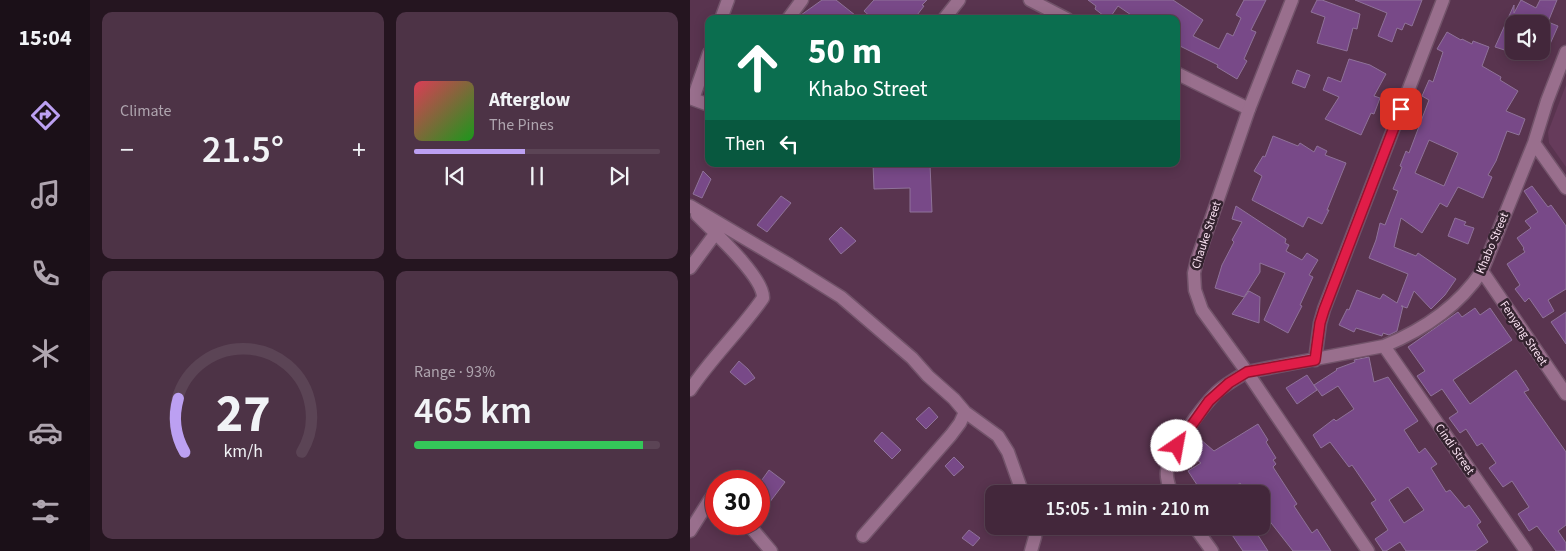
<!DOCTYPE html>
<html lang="en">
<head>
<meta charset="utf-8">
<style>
  :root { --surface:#43273b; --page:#4d3346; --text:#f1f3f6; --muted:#afa5af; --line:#5b4455; --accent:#bca0f2 }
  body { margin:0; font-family:"Source Sans 3",sans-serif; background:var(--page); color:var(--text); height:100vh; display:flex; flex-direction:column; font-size:19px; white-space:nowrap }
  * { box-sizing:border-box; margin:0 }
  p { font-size:16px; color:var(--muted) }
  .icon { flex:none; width:28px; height:28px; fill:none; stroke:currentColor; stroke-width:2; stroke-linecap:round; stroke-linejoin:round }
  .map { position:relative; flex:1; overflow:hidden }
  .details { display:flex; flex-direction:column; gap:12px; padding:12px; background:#251520; width:600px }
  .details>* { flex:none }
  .guide { position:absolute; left:15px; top:15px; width:475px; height:152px; border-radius:10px; box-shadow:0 2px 12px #0003,0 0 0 1px var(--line); background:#0b6e4f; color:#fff; overflow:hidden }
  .controls { position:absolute; left:815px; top:15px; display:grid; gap:10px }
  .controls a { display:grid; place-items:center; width:45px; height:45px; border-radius:10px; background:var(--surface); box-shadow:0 2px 12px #0003,0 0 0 1px var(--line); font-size:25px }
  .speed { position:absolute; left:15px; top:470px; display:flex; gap:10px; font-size:25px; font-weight:700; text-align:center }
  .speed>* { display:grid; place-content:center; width:65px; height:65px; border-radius:50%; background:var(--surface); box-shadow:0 2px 12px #0003,0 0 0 1px var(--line); line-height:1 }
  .speed .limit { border:8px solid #d22; background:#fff; color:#111 }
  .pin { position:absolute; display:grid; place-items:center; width:42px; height:42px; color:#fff; margin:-21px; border-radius:10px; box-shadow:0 2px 8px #0006 }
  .me { position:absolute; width:55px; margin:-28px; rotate:33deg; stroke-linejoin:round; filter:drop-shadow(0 0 4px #0008) }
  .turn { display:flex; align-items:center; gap:18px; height:105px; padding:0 20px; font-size:22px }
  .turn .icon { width:65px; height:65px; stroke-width:2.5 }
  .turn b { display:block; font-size:35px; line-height:42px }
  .then { display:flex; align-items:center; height:48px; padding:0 20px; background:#0003; gap:10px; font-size:19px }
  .big { font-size:38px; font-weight:600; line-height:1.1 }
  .details .card { flex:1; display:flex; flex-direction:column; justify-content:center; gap:8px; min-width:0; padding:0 18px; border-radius:10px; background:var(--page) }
  .details .dial { align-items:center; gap:0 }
  .dial svg { height:130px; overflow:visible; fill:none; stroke:var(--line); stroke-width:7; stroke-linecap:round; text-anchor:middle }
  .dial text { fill:var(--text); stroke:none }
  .song { display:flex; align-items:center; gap:15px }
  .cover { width:60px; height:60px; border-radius:8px; background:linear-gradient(135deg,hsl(350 70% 55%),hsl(120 70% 35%)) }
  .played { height:5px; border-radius:2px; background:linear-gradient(90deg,var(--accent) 45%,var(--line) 45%) }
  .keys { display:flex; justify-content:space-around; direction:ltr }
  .heat { display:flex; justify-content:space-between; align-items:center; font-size:28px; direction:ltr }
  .charge { height:8px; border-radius:4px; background:linear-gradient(90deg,#34c759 93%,var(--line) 0) }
  .details .tiles { flex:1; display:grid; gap:12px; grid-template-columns:repeat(2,1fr) }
  .trip { position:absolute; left:295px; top:485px; width:285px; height:50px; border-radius:10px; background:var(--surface); box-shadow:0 2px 12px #0003,0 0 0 1px var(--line); font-weight:600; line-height:50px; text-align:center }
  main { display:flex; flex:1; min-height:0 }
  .tabs { display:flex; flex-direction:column; width:90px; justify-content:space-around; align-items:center; background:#1b1018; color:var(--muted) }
  .tabs .icon { width:35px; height:35px }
  .tabs .active { color:var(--accent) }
  .tabs b { font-size:22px; color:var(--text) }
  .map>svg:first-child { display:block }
  .built { fill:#663b5b }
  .building { fill:#784988; stroke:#8f7299; fill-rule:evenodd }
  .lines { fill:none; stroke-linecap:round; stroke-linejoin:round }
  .minor-casing { stroke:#72536a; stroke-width:15 }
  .tertiary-casing { stroke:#72536a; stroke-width:15 }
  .minor { stroke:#996f8d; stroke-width:12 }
  .tertiary { stroke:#996f8d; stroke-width:12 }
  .route-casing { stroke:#92132f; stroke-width:12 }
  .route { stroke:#e11d48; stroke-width:9 }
  .labels { text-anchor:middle; stroke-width:5; stroke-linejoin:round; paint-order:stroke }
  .street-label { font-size:12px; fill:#fce4f4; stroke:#34232f }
</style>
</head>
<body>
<main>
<nav class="tabs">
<b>15:04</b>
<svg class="icon active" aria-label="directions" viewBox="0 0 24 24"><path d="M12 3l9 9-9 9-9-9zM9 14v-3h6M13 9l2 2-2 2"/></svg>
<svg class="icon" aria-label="music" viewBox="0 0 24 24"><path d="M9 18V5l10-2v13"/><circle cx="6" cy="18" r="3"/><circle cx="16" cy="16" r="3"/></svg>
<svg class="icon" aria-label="phone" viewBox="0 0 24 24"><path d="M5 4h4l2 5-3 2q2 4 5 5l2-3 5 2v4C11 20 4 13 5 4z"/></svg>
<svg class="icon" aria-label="climate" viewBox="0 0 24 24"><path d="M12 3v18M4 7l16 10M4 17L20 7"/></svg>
<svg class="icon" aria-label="car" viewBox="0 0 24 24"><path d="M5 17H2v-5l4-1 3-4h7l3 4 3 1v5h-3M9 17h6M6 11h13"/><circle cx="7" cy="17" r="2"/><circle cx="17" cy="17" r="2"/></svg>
<svg class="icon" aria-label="filters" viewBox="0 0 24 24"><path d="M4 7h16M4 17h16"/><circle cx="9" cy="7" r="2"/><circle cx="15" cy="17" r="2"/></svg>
</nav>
<section class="details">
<div class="tiles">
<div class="card"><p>Climate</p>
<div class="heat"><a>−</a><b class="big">21.5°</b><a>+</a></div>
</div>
<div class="card">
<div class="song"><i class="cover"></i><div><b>Afterglow</b><p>The Pines</p></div></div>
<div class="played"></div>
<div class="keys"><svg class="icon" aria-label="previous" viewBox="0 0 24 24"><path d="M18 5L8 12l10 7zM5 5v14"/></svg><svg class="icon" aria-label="pause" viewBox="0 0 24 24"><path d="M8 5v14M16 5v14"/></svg><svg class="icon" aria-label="next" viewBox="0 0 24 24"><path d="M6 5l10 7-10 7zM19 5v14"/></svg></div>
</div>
<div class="card dial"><svg viewBox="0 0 100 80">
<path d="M14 69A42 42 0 1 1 86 69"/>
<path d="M14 69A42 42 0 0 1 10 36" stroke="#bca0f2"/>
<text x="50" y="56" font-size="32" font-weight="700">27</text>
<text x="50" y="72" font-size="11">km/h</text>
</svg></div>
<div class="card"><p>Range · 93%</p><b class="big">465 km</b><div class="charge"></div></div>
</div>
</section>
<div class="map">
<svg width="876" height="551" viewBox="0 0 876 551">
  <rect width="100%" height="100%" fill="#59344f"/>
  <path class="built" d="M876,85v82l-17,-24 -1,-11z"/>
  <path class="building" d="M132,0h14l24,19h-62l3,-4z
    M184,0h53l-5,5 2,1 -10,13h-41l-9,-8z
    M398,0h85l30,20 -10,16 26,13 8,-16 6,3 8,-18 -5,-3 8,-15h22l-15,30 5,2 -12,27 3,2 -10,18 -20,-12 1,-2 -42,-21v-25h-39l-19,-13 -9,13h-1l-13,-10 1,-3z
    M627,0h5l38,14 -3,15 -4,-1 -6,23 -30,-8 8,-26 -14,-5z
    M665,0h67l-10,26 -7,-3 -3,7 -5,-2 -5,14 -14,-6 9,-23z
    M831,0l15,8 4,-8h17l-9,22 10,4 -8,18 -9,-4v-16h-27v29l-19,-6 19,-42v8z
    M757,32l14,8 1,-1 10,5 1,-3 16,6 -7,19 19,11 -1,3 18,11 -12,20 19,8 -6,16 -12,-4 -11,30 -8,14 4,2 -9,21 -25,-11 -11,20 -7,-4 -18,30 -21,-15 -7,29 22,9 2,-3 38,26 -11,16 -14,14 -17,-18 -7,17 -6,-2h2l-6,25 -8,4 -6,-2 -1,3 -26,-8 -2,4 -15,-7 8,-16 2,1 8,-20 23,9 3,-5 14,9 11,-29 -39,-16 7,-18 4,-17 5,2 13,-34 -5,-2 9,-22 -2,-1 6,-15 3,2 20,-53 -7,-4 7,-16 4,2 10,-30 -6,-3zM739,140l29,13 -14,33 -29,-13z
    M659,59l21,6 16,9 -12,22 6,2 -6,16 -3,-1 -10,22 -36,-16 14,-22 -16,-7 5,-13 13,5z
    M607,70l13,5 -5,13 -13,-5z
    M583,136l25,10 2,-3 14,9 3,-6 10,5 -2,4 21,8 -19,47h2l-7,14 -14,-7 -5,10 -51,-27 10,-24 -8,-5 9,-15 2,1z
    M183,164h57l2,48h-22v-24l-36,1z
    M13,171l8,8 -9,19 -9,-4z
    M842,186l16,21 3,-2 15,21v63l-18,11 6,11 -11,7 -14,-20 -4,4 -10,-13 5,-4 -13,-21 18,-12 -2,-3 1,-1 -7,-10 14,-10 -6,-7 13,-9 -14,-21z
    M91,196l10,7 -24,29 -10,-7z
    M546,206l50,33 -1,4 4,2 -3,6 16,9 5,-7 11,7 -9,15 4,2 -13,28 2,1 -14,27 -24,-13 21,-47 -25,-10v9l-16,25 -29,-9 7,-23 12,-23 -2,-2 10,-18 -10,-3z
    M765,218l11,4 -2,3 10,3 -6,16 -20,-8z
    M151,227l15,14 -15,13 -12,-15z
    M559,291l11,6 -1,26 -27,-9z
    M785,308l5,7 10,-7 22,32 -59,40 17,24 46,-34 13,20 -5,2 42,60v73l-8,6 8,12v8h-10l-19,-25 -8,5 -11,-17 11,-7 -17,-26 -9,6 -14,-19 7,-5 -14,-20 -5,3 -11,-17 -6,4 -11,-15 9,-6 -16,-23 -11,7 -14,-20 8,-5 -17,-24 50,-35 4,5z
    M876,312v32l-15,-22z
    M679,357l5,25 14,-5 30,44 -14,9 15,23 6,-5 12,16 -6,4 15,24 4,-2 15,18 4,-3 12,17 -4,3 11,17 -13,9h-69l-6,-9 -14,9h-3l-8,-12 13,-9 -17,-27 5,-3 -24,-35 -3,2 -19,-25 -9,6 -8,-13 21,-16 2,2 18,-12 -16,-23 -16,10 -8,-11 23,-15 -1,-1 19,-7 -1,-2zM718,487l16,23 -20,13 -15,-23z
    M49,361l9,8 7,9 -10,7 -15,-13z
    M617,375l10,15 -20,14 -11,-16z
    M239,407l9,10 -12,12 -10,-10z
    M568,424l10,16 -2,2 10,16 -3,2 3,4 -3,3 24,37 -3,2 18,27 5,-4 14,22h-38l-32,-41v-24l-11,8 -10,-11 -16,11h-21l-15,-23 13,-8 -12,-9 11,-15 14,12z
    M192,432l19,18 -9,9 -18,-18z
    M264,457l10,10 -10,9 -9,-10z
    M79,470l16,12 -19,25 -7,-6v-17z
    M536,526h26l16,25h-25z
    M279,530l11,8 -7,8 -11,-8z"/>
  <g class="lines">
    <g class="minor-casing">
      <path id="minor" d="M340,0l37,19
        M31,19l7,-19
        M98,19l14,-19
        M254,19l15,-19
        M486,73l73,36
        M0,98l19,7
        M3,99l16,-46
        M844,143l32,45
        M0,206l100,59 51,32 71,61 16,18 26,23 11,13 33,24 10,16 15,42
        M0,268l25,-34
        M792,271l84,123
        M694,346l142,205
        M625,360l5,-37 4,-14 119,-309
        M0,390c22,-33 51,-60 73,-92 1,-21 -50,-67 -66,-83
        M482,494c-3,-8 -6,-15 -5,-23 4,-22 34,-63 50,-79 9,-8 20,-14 30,-20l137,-26c39,-16 74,-39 98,-75l52,-128 13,-42 19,-49
        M58,524l23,27
        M504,526l18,25
        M0,531l19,-30 3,-4 4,-1
        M173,536l88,-101 9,-12 5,-11
        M341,551l4,-14 -1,-11"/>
    </g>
    <g class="tertiary-casing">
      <path id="tertiary" d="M602,0l-43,109 -52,151 -3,13 1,17 7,20 45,62 121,179"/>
    </g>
    <use href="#minor" class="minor"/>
    <use href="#tertiary" class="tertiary"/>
  </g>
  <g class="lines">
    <g class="route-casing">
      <path id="route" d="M487,446l32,-45 20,-18 18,-11 68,-12 5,-37 4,-13 77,-201"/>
    </g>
    <use href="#route" class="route"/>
  </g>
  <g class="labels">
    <g class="street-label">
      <text transform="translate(516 235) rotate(-72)" y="4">Chauke Street</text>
      <text transform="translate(802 243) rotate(-67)" y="4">Khabo Street</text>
      <text transform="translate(834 333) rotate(56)" y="4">Fenyang Street</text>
      <text transform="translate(765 449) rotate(55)" y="4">Cindi Street</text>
    </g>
  </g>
</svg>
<div class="controls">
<a><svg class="icon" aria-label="sound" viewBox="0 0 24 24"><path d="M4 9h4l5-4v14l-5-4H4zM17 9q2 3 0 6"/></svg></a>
</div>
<div class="speed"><div class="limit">30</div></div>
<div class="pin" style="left:711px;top:109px;background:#d93025"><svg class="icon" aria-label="arrive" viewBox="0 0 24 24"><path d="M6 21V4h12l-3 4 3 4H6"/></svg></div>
<svg class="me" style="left:487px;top:446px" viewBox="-20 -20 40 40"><circle r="19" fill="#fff"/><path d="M0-13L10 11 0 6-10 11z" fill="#e11d48"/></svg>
<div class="trip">15:05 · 1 min · 210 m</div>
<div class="guide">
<div class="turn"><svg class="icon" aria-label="ahead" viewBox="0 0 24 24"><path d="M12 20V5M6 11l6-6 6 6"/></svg><div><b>50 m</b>Khabo Street</div></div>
<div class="then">Then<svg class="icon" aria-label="left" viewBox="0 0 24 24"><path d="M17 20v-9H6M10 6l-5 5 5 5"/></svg></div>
</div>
</div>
</main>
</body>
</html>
